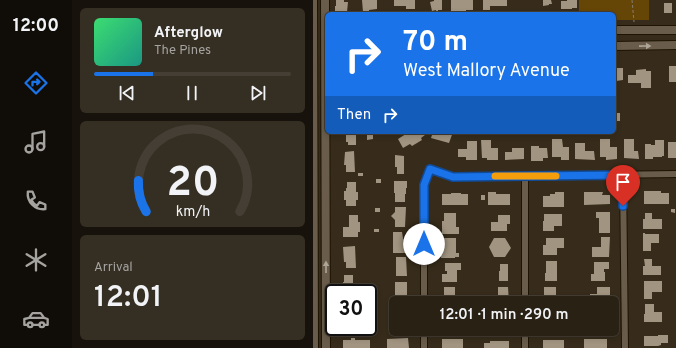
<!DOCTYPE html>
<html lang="en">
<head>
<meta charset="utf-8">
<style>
  :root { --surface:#292114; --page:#352e22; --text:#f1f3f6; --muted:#a5a3a0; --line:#453e34; --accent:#1a73e8 }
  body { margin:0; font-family:Overpass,sans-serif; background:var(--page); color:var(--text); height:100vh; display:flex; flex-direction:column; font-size:15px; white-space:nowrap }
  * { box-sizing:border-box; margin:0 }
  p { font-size:13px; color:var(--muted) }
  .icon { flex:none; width:22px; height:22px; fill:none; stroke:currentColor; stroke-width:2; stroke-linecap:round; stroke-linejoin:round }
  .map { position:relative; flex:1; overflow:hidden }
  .drawer { display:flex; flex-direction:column; gap:8px; padding:8px; background:#17120b; width:241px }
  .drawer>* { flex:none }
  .banner { position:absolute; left:12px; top:12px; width:291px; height:122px; border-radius:6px; box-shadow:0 2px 6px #0003,0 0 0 1px var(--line); background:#1a73e8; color:#fff; overflow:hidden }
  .speed { position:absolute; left:12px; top:284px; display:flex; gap:8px; font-size:20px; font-weight:700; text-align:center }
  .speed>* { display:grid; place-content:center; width:52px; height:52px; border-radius:50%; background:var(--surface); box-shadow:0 2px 6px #0003,0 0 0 1px var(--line); line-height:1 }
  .speed .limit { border:2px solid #111; border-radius:6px; background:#fff; color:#111 }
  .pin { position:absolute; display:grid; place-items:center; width:34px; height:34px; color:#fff; margin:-41px -17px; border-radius:50% 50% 50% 0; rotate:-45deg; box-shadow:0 0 4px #0007 }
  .pin .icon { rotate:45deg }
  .me { position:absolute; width:44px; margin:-22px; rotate:0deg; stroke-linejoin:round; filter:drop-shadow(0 0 3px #0008) }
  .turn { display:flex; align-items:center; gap:14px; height:84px; padding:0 12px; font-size:18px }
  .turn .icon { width:52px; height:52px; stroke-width:2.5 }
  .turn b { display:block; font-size:28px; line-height:34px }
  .then { display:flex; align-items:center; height:38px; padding:0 12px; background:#0003; gap:8px; font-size:15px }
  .big { font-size:30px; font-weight:600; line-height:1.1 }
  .drawer .card { flex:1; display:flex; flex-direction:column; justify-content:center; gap:6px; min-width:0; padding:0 14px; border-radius:6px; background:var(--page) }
  .drawer .dial { align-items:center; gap:0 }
  .dial svg { height:104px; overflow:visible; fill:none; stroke:var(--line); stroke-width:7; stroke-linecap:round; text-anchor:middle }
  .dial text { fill:var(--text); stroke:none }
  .song { display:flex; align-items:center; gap:12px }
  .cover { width:48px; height:48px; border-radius:6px; background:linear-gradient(135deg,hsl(140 70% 55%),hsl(170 70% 35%)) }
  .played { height:4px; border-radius:2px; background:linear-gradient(90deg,var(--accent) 30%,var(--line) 30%) }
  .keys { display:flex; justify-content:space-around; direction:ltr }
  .trip { position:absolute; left:76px; top:296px; width:230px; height:40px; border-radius:6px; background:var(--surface); box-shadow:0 2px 6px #0003,0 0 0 1px var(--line); font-weight:600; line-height:40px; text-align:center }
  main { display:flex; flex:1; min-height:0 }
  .dock { display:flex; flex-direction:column; width:72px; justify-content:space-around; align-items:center; background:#100d08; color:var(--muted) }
  .dock .icon { width:28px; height:28px }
  .dock .selected { color:var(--accent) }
  .dock b { font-size:18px; color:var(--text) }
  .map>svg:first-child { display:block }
  .green { fill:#664607 }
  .building { fill:#a19480 }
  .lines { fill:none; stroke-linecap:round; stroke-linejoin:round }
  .street-casing { stroke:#1e1404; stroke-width:8 }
  .secondary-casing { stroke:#1e1404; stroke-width:10 }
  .path { stroke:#857c6e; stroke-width:1; stroke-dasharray:3 2; stroke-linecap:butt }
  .street { stroke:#695c4a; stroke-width:6 }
  .secondary { stroke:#695c4a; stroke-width:8 }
  .oneway { fill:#afa597 }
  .route-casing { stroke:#114b97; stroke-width:10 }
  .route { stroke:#1a73e8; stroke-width:7 }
  .slow { stroke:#f59e0b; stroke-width:7 }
</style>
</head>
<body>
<main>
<nav class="dock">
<b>12:00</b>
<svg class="icon selected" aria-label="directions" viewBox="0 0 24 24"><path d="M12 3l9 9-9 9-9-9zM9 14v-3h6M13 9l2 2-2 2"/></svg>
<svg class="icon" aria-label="music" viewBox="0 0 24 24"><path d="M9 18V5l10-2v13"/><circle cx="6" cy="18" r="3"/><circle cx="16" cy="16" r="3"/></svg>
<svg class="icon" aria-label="phone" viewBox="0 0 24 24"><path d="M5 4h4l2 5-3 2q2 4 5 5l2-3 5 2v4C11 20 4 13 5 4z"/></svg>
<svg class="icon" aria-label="climate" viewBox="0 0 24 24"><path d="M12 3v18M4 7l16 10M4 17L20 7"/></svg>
<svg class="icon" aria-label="car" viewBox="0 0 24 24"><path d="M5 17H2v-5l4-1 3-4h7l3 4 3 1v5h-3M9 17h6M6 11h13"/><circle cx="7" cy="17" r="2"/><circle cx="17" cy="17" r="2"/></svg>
</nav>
<section class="drawer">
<div class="card">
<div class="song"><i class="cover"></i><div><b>Afterglow</b><p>The Pines</p></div></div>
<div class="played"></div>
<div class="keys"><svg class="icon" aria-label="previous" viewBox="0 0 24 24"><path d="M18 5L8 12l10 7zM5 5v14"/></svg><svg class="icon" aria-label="pause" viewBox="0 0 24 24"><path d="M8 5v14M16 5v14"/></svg><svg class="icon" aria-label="next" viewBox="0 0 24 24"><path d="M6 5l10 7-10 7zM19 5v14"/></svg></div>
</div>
<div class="card dial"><svg viewBox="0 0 100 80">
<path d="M14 69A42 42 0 1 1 86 69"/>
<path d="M14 69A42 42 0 0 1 8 45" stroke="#1a73e8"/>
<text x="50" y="56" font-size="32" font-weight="700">20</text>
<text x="50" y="72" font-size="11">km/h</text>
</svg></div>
<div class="card"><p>Arrival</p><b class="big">12:01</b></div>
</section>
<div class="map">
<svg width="363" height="348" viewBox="0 0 363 348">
  <rect width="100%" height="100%" fill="#372c1b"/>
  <path class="green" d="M266,0h70v20h-35v-6h-35z"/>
  <path class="building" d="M23,0h8v2h4l-1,10 -12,-1v-5h1z
    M49,0h15v9l-8,1v2h-6z
    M81,0h21v9h-9v-3h-12z
    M121,0h8v10h-4v2h-2v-2l-4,1 -2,-9 4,-1z
    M138,0h22v10h-7v1h-15z
    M170,0h24v6h-17v4h-7z
    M230,0h8l1,4h-3v1l-6,1z
    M254,0h10v8h-5v1h-11v-8h6z
    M351,3h8v10h-8z
    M356,66h7v16h-7z
    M301,68h9v12l-7,1 1,7h-3z
    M333,69v2h5v17h-10v-5h-13v-8h8v-5z
    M301,113h6v8h-6z
    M54,132h6v7l-6,1z
    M96,132h15l1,3 -4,3 1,2 -10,6 -2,-2 -7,4 -5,-9z
    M120,132l6,1v-1h14l-4,11 -18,-5z
    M36,133h4v1h3v11h-8v-3h-2v-8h3z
    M239,139h10l1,8h6v13h-8v-3h-9z
    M287,139h10v8h7v12l-11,1v-3h-6z
    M311,139h10v12h4l1,8 -15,-1z
    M168,140h10v8h7v12h-11v-2h-5z
    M342,140h9v16h-2v1h-9v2h-8v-15h6v1h4z
    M154,141h10v19h-11v-3h-8v-8h9z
    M355,142h8v16h-8z
    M262,143h10v8h9l1,9 -20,-1z
    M218,146h8v2h8l1,10h-5v3h-12z
    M199,148h12v11l-19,1v-8h7z
    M41,151l1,21h-9v-7h-2l1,-13z
    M82,155l9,1v18h-7v-7h-2z
    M45,173h5v3h-5z
    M63,179h5v4h-5z
    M81,181h13v7h-1v6h-1v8h-10v-9h-1z
    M34,182h9v10h2v8h-2v6h-10v-6h-2v-9h2v-3h1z
    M331,191h17v2h8v11h-25z
    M175,192h8v2h14v11h-22z
    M242,192h9v15h-21v-11h7v-2h5z
    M271,192h19l-1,3h8v9l-26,1z
    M138,193h10v1h7v11h-26v-11h9z
    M168,195h4v5h-4z
    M82,207h11l-1,20h-10v-7l-4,-4 4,-4z
    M62,208h5v4h-5z
    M358,209h4v4l-4,-1z
    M283,212h14v21h-11v-15h-3z
    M131,213h12v14h3v7h-17v-13h2z
    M332,213h7v6h10v10h-19v-10h2z
    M231,214h18v12h-8v5h-11v-10h1z
    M36,215h9v7h2v10h-2v5h-15v-10h6z
    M185,215h12v9h-3v7h-16v-9h7z
    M61,229h5v3h-5z
    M80,232h9l2,12h3v9h-14z
    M330,233h2v1h14v9h-8v8h-8z
    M288,237h9l-1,20h-17v-10h9z
    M130,238h13v15h3v4h-4v1h-14v-8h1z
    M181,238h11l6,10 -6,9h-11l-5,-10z
    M233,238h18v10h-7v7h-14v-10h3z
    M42,246l1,22h-10v-6h-2l-1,-15z
    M83,257h10l1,19h-11z
    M331,259h8v7h9v9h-18v-9h2z
    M233,261h11v20h-12v-8h1z
    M281,262h15v7h-5v3h1v9h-14v-7h3z
    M132,263h16v7h-4v12h-15v-8h5v-3h-2z
    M187,264h8v17h-9v-10h1z
    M31,275h9v16h3v2h-13v-11h1z
    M331,281h18v11h-10v7h-8z
    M82,282h12v13h-2v7h-10z
    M131,287h11v14h3v2h-16v-4h2z
    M185,287h10l1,16h-11z
    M231,287h12v16h-12z
    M284,287h13v10h-3v6h-17v-9h7z
    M332,304h9v8h-9z
    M332,312h17v10h-18v-8h1z
    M30,327h17v3h-17z
    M51,327h7v4h-7z
    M128,329h15v3h-15z
    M182,329h11v2h-11z
    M345,335h10v8h-7v2l-3,1h-14v-10h14z
    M38,338h4v2h15v8h-27v-8h8z
    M95,338l1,10h-22v-9z
    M129,339h21v9h-21z
    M271,339h23v9h-23z
    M230,340h21v8h-21z
    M177,341h19v7h-25v-5h6z"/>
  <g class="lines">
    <g class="street-casing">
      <path id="street" d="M310,175l2,173
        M212,176v127
        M111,303v-118l6,-16 23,8 223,-3
        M212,329v19
        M111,348v-19"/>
    </g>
    <g class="secondary-casing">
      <path id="secondary" d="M0,0l1,348
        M12,0l1,348
        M301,30h62
        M301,46l62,-1"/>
    </g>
    <path class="path" d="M319,0l2,22"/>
    <use href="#street" class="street"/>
    <use href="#secondary" class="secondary"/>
  </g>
  <defs><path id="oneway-solid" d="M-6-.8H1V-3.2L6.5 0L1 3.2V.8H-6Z"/></defs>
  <g class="oneway">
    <use href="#oneway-solid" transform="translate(332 46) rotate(-1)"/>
    <use href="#oneway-solid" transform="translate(13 267) rotate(-90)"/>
  </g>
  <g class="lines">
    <g class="route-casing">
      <path id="route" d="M111,244v-59l6,-16 23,8 170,-2v31"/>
    </g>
    <use href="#route" class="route"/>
    <path class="slow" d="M182,176h61"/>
  </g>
</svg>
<div class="speed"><div class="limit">30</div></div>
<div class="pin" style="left:310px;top:206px;background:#d93025"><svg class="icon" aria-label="arrive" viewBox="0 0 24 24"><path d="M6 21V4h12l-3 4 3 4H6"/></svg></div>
<svg class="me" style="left:111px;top:244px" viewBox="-20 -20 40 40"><circle r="19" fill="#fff"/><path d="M0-13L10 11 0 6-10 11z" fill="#1a73e8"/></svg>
<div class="trip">12:01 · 1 min · 290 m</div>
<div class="banner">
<div class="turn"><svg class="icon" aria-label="right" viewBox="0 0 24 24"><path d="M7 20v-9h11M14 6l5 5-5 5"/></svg><div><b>70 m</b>West Mallory Avenue</div></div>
<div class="then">Then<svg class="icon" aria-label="right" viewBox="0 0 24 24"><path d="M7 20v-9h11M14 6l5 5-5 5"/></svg></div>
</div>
</div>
</main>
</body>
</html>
